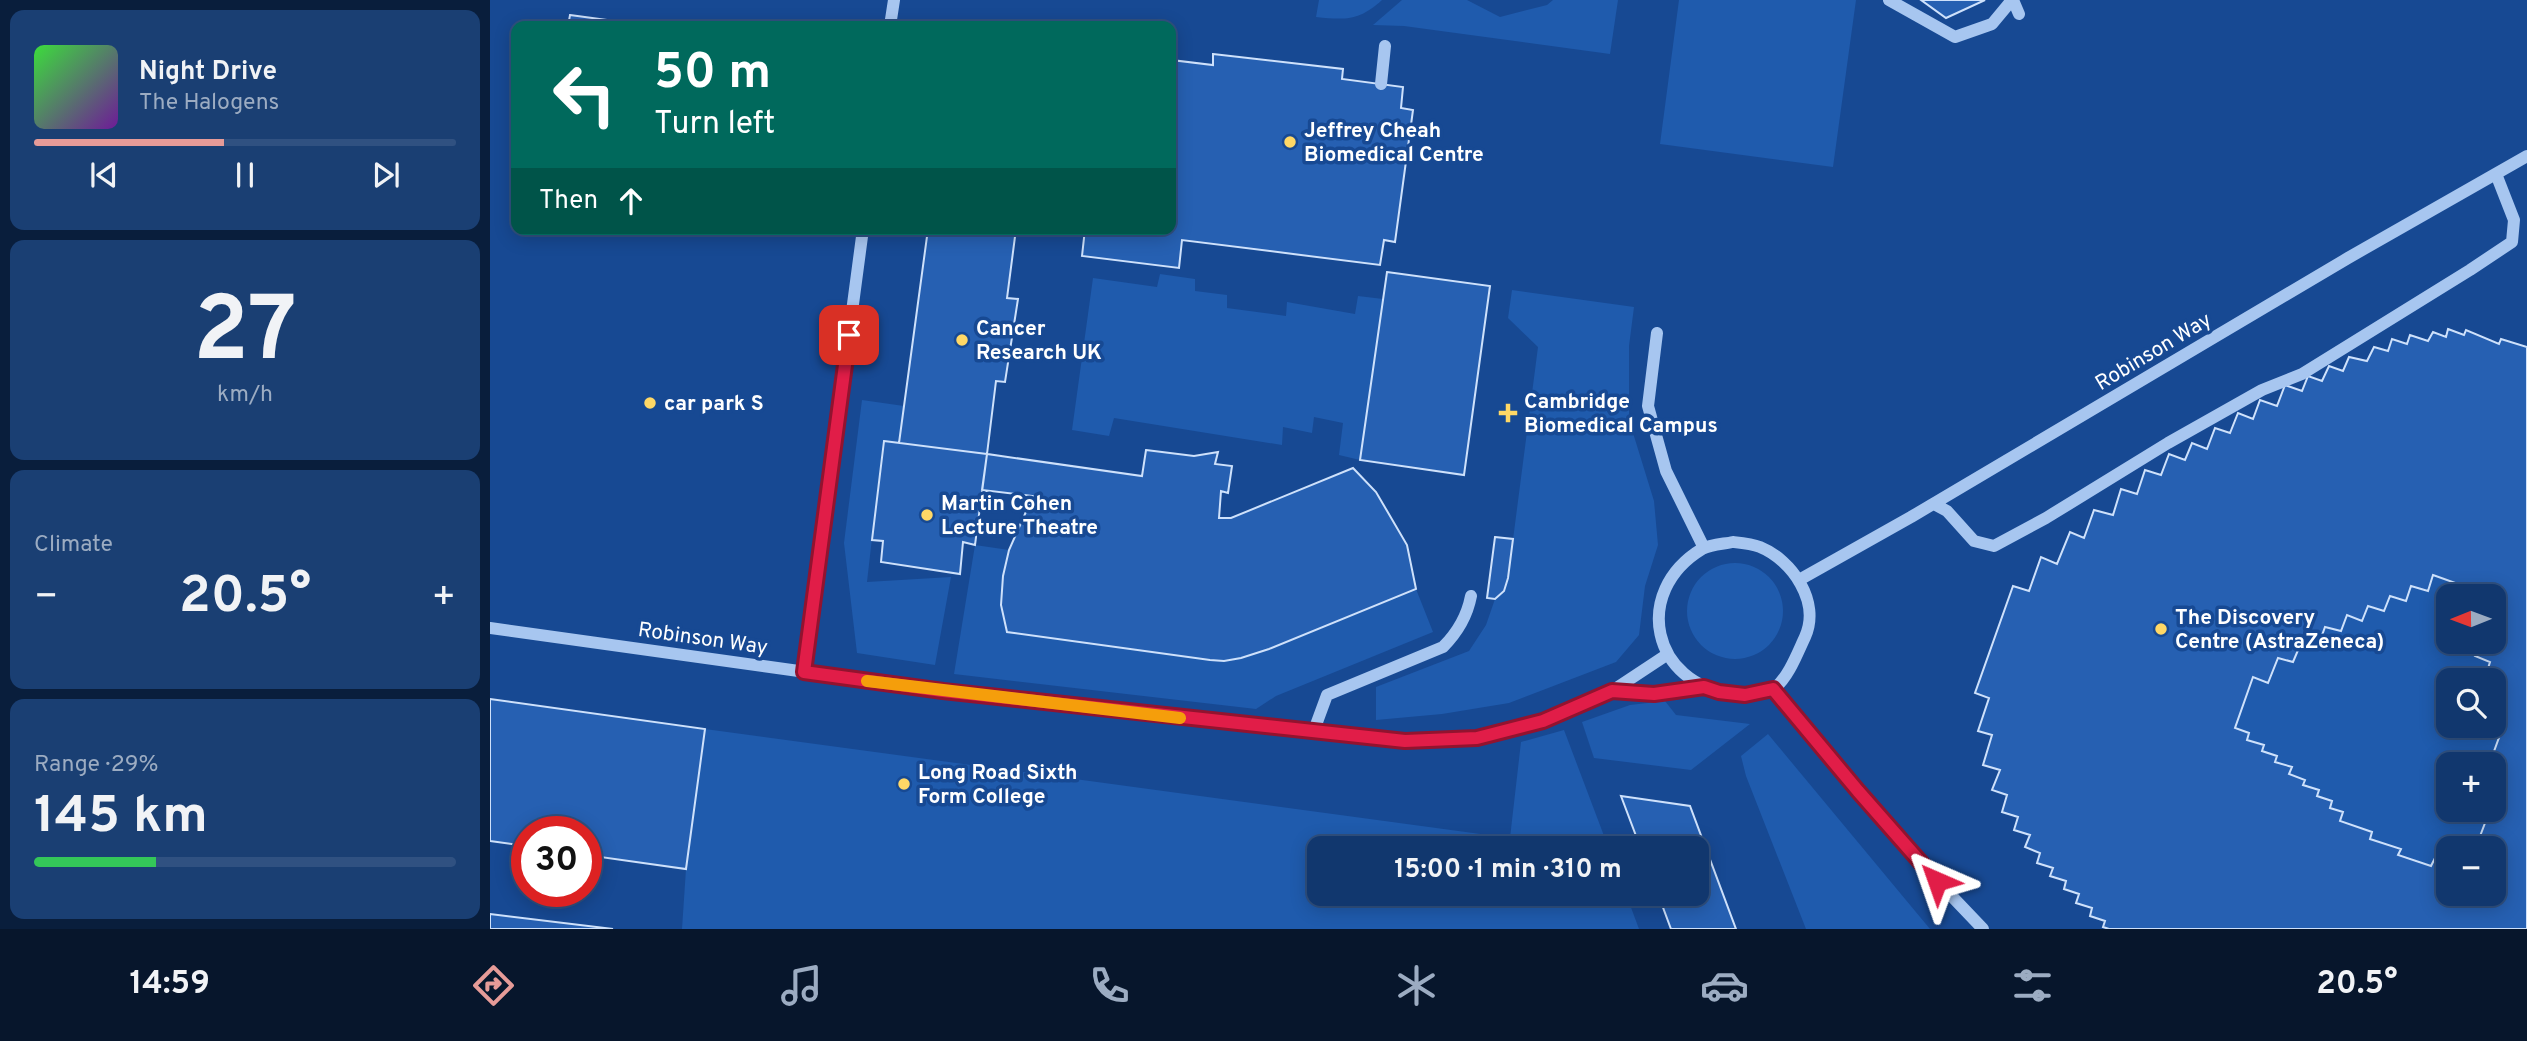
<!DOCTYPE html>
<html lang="en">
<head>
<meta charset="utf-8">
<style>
  :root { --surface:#11376e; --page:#1a3f73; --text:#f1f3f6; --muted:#9cacc2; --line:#305181; --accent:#e69b98 }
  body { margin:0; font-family:Overpass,sans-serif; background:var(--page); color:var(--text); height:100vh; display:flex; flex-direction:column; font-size:26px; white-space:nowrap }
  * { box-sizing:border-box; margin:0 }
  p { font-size:23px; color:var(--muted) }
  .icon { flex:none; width:38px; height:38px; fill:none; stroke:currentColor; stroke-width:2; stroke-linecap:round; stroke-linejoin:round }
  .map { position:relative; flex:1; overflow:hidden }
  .details { display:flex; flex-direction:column; gap:10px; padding:10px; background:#091e3c; width:490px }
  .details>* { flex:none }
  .hud { position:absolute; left:21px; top:21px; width:665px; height:214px; border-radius:14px; box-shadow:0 4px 18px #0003,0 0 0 2px var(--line); background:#00695c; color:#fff; overflow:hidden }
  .needle { width:46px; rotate:269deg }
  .buttons { position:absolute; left:1946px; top:584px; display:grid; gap:14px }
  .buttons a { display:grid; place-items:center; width:70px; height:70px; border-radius:14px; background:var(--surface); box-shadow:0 4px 18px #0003,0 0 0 2px var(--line); font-size:35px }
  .speed { position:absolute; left:21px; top:816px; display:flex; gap:14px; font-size:35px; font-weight:700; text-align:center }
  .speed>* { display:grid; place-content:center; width:91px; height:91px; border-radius:50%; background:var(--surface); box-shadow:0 4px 18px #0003,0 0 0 2px var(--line); line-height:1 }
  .speed .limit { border:10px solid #d22; background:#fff; color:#111 }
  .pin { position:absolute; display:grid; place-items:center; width:60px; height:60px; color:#fff; margin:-30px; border-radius:14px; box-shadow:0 4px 10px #0006 }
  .me { position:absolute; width:77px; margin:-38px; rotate:317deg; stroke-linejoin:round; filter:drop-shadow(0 0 5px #0008) }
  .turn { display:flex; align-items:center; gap:24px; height:147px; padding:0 28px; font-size:32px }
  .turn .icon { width:91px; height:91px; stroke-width:2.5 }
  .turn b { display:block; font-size:49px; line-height:60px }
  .then { display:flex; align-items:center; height:66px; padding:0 28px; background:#0003; gap:14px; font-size:26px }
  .big { font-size:52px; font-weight:700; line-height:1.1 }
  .details .tile { flex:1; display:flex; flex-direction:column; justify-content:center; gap:10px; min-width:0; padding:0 24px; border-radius:14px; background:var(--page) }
  .details .dial { align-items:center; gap:0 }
  .dial b { font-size:91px; line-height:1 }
  .song { display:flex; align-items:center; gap:21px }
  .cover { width:84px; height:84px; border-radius:10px; background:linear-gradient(135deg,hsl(120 70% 55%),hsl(280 70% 35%)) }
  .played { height:7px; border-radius:4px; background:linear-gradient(90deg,var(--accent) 45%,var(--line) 45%) }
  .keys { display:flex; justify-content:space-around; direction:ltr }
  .heat { display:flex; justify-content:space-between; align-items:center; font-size:38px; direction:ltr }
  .charge { height:10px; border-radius:5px; background:linear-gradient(90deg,#34c759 29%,var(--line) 0) }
  .trip { position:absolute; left:817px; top:836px; width:402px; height:70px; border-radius:14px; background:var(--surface); box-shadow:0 4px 18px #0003,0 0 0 2px var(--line); font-weight:700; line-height:70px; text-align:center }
  .tabs { display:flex; height:112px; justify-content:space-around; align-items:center; background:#07162c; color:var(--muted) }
  .tabs .icon { width:49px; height:49px }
  .tabs .selected { color:var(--accent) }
  .tabs b { font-size:32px; color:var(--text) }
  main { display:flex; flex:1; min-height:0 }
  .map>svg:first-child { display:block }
  .green { fill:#1f5bad }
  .building { fill:#2660b2; stroke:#cee1fb; stroke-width:2; fill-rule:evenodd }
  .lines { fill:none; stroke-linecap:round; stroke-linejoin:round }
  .minor { stroke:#a7c6f0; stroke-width:12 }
  .route-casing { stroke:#92132f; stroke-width:18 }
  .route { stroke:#e11d48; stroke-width:12 }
  .slow { stroke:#f59e0b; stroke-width:12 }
  .poi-dot { fill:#ffd866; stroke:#174993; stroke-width:2.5 }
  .labels { text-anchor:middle; stroke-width:7; stroke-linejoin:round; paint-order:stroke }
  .poi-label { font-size:21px; font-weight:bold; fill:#fff; stroke:#174993; text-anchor:start }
  .street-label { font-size:21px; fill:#fff; stroke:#174993 }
</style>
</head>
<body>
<main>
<section class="details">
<div class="tile">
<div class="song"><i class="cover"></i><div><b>Night Drive</b><p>The Halogens</p></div></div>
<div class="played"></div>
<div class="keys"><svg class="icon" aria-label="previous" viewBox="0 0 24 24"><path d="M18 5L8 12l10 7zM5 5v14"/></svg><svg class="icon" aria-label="pause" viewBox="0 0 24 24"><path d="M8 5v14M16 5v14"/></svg><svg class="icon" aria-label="next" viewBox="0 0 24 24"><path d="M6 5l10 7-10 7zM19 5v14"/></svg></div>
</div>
<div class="tile dial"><b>27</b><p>km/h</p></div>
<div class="tile"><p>Climate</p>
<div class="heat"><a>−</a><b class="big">20.5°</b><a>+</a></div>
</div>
<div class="tile"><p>Range · 29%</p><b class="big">145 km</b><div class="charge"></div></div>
</section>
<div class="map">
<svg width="2037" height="929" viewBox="0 0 2037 929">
  <rect width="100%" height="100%" fill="#174993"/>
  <path class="green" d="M829,0h63c-23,21 -36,20 -66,17z
    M912,0h65l33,17 47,-12 6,-5h65l-8,54 -206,-28 -31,-1z
    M1189,0h177l-23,167 -173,-23z
    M670,274l35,5v12l32,4v13l59,8 1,-14 68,12 3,-18 25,3 -23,161 -21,-5 4,-32 -29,-6 -2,16 -29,-6 -1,18 -168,-27 -5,18 -37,-6 21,-152 64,9z
    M1022,290l122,17 -5,39v74l25,81 4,44 -13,41 -6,49 -23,27 -107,41 -67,11 -66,6v-33l93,-36 17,-26 9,-26 9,-8 4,-13 30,-231 -30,-29z
    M372,400l42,6 -5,37 -16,-1 -16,140 84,-5 -16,88 -78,-12 -13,-110z
    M485,545l34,5 -6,26 5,56 202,28c39,1 74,-17 110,-31 32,-13 64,-26 96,-40l17,43 -157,64 -20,13 -302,-35z
    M1197 611a48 48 0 1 1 96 0a48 48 0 1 1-96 0Z
    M1943,575l31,11 -4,11h-12v45h32l-5,14 15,6 -6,19h-36v45h38l15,6 -12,33h-41v45h42l-13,34 -17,-6 -4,11h-8v13l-12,-4 -5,8 -33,-11 2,-6 -30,-10 2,-7 -32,-11 3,-9 -13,-4 2,-7 -15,-5 1,-6 -15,-5 2,-5 -16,-6 2,-7 -16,-5 2,-6 -15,-5 2,-6 -17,-5 2,-7 -14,-5 18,-51 15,5 10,-24 15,4 11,-26 16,5 5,-14 22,-12 15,6 6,-15 16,5 6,-15 16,5 5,-15z
    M1175,701l11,14 74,9 -59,46 -97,-12 -12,-36 48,-17z
    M215,729l805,109 11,-96 43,-12 45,119h-289v45h306l13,35h-957l4,-60z
    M1278,734l162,195h-124l-60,-153 -5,-20z"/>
  <path class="building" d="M1431,0h64l-39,18z
    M80,15l37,5 47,6h-86z
    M723,54l130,15 -1,10 61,8 -2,21 12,2 -18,132 -11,-2 -4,25 -198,-25 -3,28 -97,-12 3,-27h86v-169l42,5z
    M438,229h88l-9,69 11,1 -13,83 -9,-1 -9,73 -88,-11z
    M897,272l103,14 -26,189 -104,-15z
    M1958,329l16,6 2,-5 33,14 2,-5 26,8v582h-418l-6,-2 2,-6 -15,-5 2,-8 -16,-5 3,-9 -15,-5 2,-8 -16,-5 3,-8 -16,-5 3,-10 -15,-6 5,-12 -16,-5 4,-13 -16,-5 5,-17 -15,-5 8,-20 -17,-5 9,-30 -14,-4 11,-33 -14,-5 38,-107 16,5 12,-34 16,7 13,-32 14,6 10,-28 19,5 8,-26 16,5 8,-24 16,5 8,-21 16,6 7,-17 15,6 8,-21 15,5 8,-20 15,6 7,-19 17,6 8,-21 17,6 6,-15 14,5 7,-15 14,5 6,-14 18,4 7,-14 14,4 4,-12 15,5 3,-9 18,6 5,-9 13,5zM1943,575l31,11 -4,11h34v45h-14l-5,14 15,6 -6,19h10v18l2,1 -2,26h-8l15,6 -12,33h5v20l4,1 -4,13v11h-4l-13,34 -17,-6 -4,11h38v45h-46v-32l-13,-4 -4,8 -33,-11 3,-6 -31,-10 2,-7 -32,-11 3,-9 -13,-4 2,-7 -15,-5 2,-6 -16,-5 2,-5 -16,-6 3,-7 -17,-5 2,-6 -15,-5 2,-6 -17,-5 2,-7 -14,-5 18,-51 15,6 10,-25 15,4 11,-26 16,5 5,-14 16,4 6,-16 15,6 6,-15 16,5 6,-15 16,5 5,-15 17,5z
    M394,441l103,13 -12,91 -12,-3 -3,32 -79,-12 2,-21 -11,-1z
    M656,450l48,6 24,-4 -3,12 17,2 -4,27 -7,-2 -2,27h12l122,-50 23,24 31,53 9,44 -147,60 -28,9 -17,3 -14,-1 -203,-28 -6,-27 2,-29 6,-26 24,-54 -51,-6 5,-36 155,22z
    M1005,537l18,2 -5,39 -4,13 -9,8 -8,-1z
    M0,699l215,30 -19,140 -100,-14v-24h-59v15l-37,-5z
    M1131,796l69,10 46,123h-65l-13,-35h40v-45h-57z
    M0,914l123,15h-123z"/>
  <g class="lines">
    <path class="minor" d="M1399,0l66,37 37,-13 20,-24
      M1523,0l6,14
      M400,26l4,-26
      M891,84l4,-38
      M1167,333l-9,73 18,65 38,77
      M1444,504l13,7 27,30 20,5 52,-28 122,-75 94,-53 40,-16 168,-104 42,-28 2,-22 -18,-46
      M1243,542c9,1 19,2 27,5 32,13 61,55 45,90 -8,17 -16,39 -30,51 -10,7 -30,7 -42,6 -81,-9 -102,-102 -31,-145 9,-5 22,-5 31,-7z
      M1309,580l112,-63 437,-259 179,-102
      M0,628l452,63 463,50 72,-3 66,-17 69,-30 56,-37
      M314,672l59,-443
      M1283,689l149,176 61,64
      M1122,691l42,3 48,-7
      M823,733l14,-38 116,-48c15,-15 24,-30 28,-51"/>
  </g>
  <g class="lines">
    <g class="route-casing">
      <path id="route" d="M359,335l-45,337 139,19 462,50 72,-3 66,-17 69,-30 42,3 50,-7 15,5 26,3 28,-6 85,102 79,90"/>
    </g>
    <use href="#route" class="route"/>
    <path class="slow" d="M377,681l313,37"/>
  </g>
  <g class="poi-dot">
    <circle cx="800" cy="142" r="7"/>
    <circle cx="472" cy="340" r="7"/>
    <circle cx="160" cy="403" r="7"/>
    <path d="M1014.5 402.5h7v7h7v7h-7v7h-7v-7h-7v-7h7z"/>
    <circle cx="437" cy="515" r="7"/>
    <circle cx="1671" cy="629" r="7"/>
    <circle cx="414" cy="784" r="7"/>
  </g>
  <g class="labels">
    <g class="poi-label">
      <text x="814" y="137">Jeffrey Cheah<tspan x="814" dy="24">Biomedical Centre</tspan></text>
      <text x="486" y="335">Cancer<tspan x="486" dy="24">Research UK</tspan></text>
      <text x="1034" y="408">Cambridge<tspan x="1034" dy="24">Biomedical Campus</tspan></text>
      <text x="174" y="410">car park S</text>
      <text x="451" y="510">Martin Cohen<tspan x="451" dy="24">Lecture Theatre</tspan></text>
      <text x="1685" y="624">The Discovery<tspan x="1685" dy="24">Centre (AstraZeneca)</tspan></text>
      <text x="428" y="779">Long Road Sixth<tspan x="428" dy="24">Form College</tspan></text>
    </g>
    <g class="street-label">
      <text transform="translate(1663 351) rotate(-31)" y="7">Robinson Way</text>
      <text transform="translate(213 638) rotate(8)" y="7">Robinson Way</text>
    </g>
  </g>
</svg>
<div class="buttons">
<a><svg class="needle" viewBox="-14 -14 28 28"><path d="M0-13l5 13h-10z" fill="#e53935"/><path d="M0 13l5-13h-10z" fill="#9cacc2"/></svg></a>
<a><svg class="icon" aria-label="search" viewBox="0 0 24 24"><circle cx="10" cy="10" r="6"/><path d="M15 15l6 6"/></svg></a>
<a>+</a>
<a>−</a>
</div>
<div class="speed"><div class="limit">30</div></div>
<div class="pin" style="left:359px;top:335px;background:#d93025"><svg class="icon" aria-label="arrive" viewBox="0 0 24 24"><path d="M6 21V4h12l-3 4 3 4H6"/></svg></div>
<svg class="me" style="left:1447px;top:881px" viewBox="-20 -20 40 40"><path d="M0-17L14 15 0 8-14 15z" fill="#e11d48" stroke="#fff" stroke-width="4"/></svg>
<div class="trip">15:00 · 1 min · 310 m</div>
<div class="hud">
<div class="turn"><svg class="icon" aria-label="left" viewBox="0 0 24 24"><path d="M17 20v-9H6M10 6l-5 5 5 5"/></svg><div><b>50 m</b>Turn left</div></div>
<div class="then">Then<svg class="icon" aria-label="ahead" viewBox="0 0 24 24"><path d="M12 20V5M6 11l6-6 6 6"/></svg></div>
</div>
</div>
</main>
<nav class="tabs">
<b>14:59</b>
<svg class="icon selected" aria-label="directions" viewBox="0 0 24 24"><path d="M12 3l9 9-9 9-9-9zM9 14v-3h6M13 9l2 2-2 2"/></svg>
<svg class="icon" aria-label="music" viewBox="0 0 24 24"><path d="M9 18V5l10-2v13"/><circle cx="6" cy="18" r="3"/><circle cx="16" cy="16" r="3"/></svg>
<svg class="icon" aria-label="phone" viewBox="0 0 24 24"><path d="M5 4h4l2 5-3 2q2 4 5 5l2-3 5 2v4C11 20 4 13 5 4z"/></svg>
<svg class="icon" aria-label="climate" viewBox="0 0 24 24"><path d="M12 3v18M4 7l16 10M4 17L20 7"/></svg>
<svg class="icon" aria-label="car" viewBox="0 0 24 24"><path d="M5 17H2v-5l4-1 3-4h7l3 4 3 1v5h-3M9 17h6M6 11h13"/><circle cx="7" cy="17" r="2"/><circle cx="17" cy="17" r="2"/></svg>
<svg class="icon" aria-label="filters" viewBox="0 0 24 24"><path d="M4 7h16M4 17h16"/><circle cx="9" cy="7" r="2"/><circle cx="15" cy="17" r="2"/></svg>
<b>20.5°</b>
</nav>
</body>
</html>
